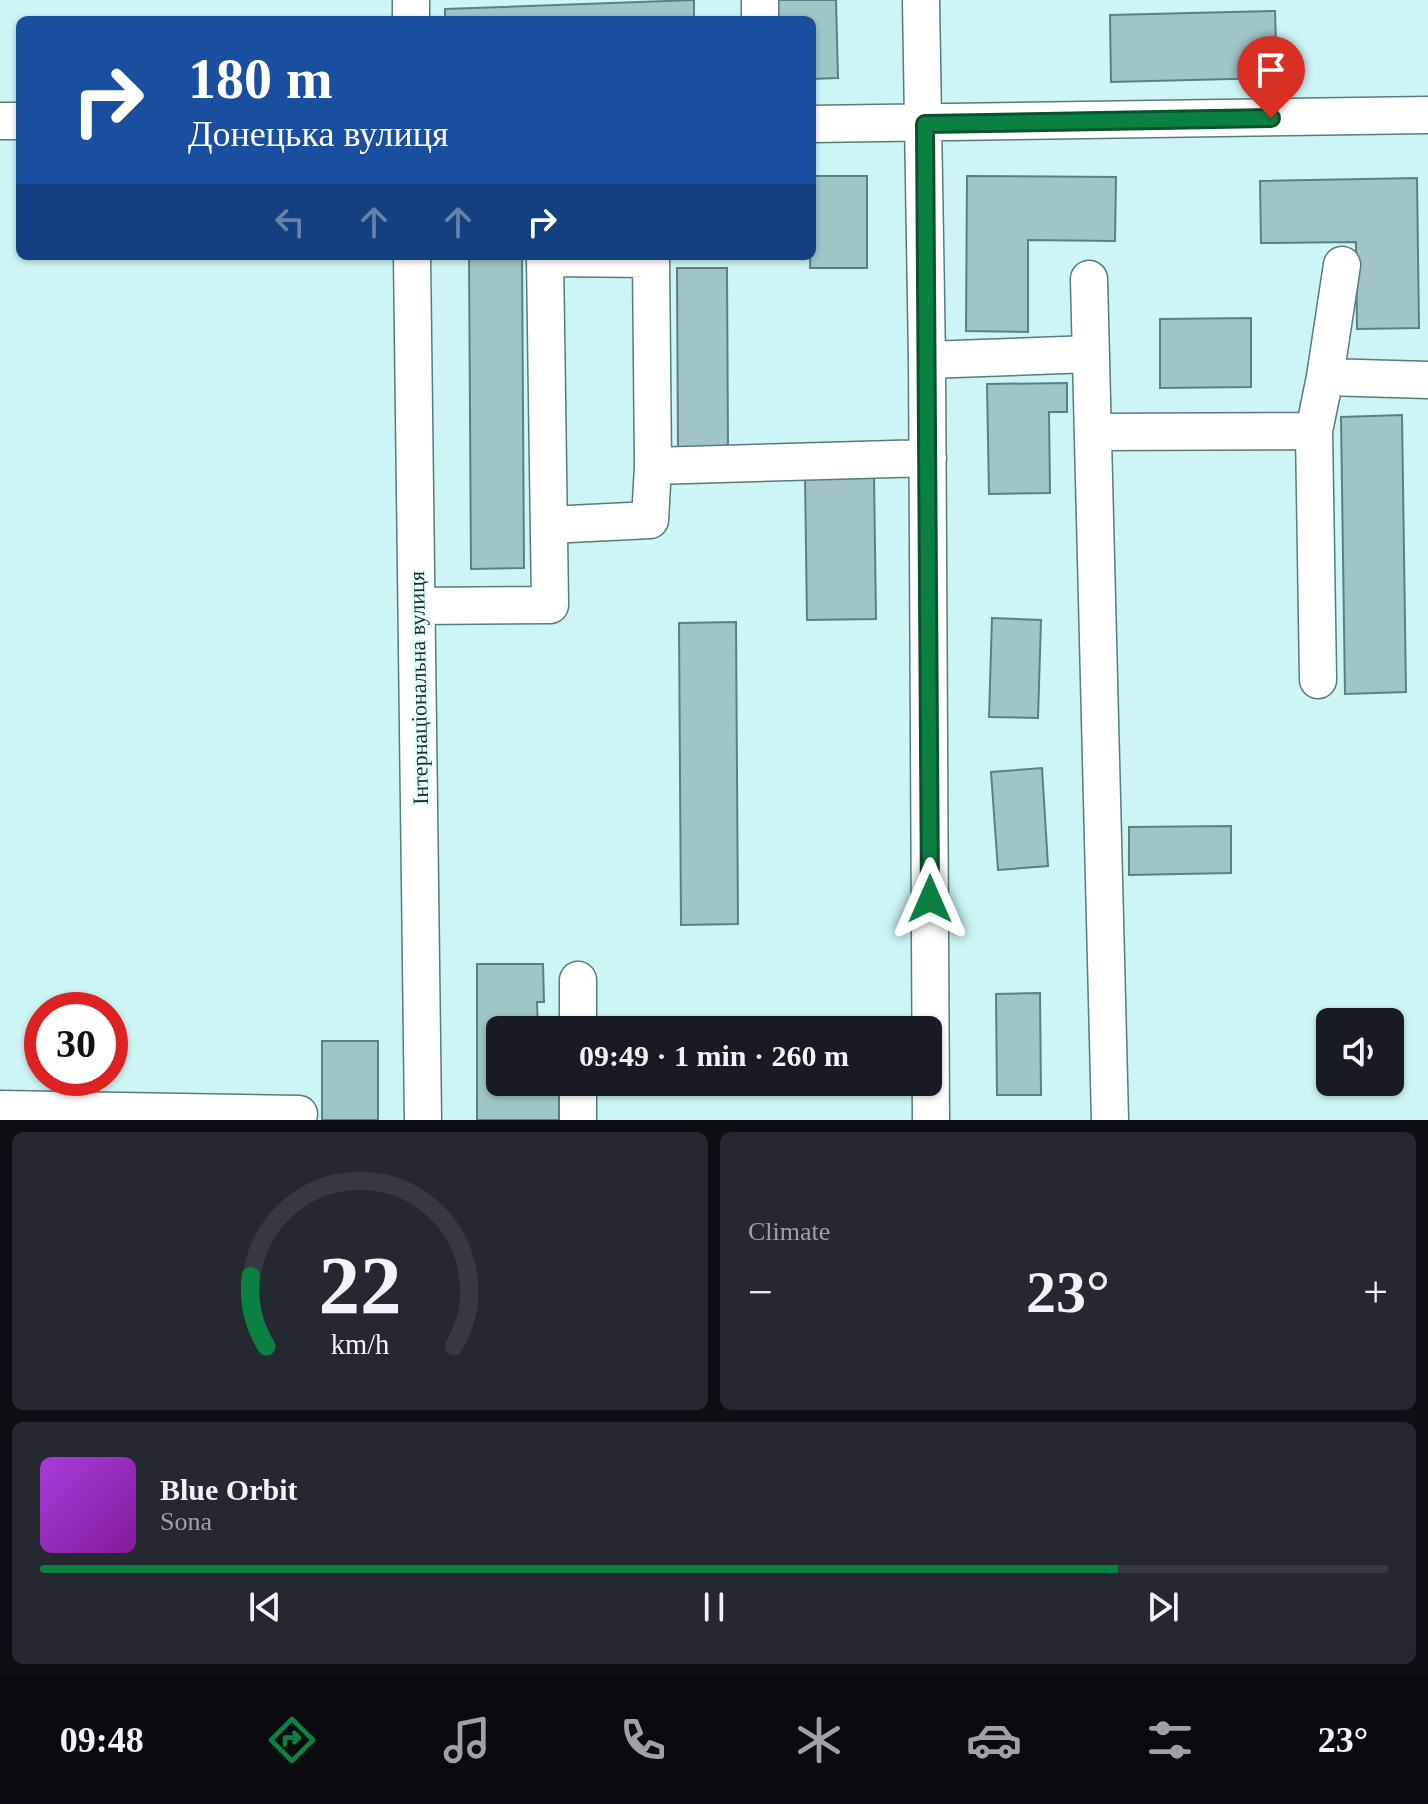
<!DOCTYPE html>
<html lang="en">
<head>
<meta charset="utf-8">
<style>
  :root { --surface:#171b24; --page:#242831; --text:#f1f3f6; --muted:#9ea1a6; --line:#363941; --accent:#0b8043 }
  body { margin:0; font-family:"Times New Roman",serif; background:var(--page); color:var(--text); height:100vh; display:flex; flex-direction:column; font-size:30px; white-space:nowrap }
  * { box-sizing:border-box; margin:0 }
  p { font-size:26px; color:var(--muted) }
  .icon { flex:none; width:44px; height:44px; fill:none; stroke:currentColor; stroke-width:2; stroke-linecap:round; stroke-linejoin:round }
  .map { position:relative; height:1120px; overflow:hidden }
  .details { display:flex; flex-direction:column; gap:12px; padding:12px; background:#0d0f14; flex:1 }
  .details>* { flex:none }
  .banner { position:absolute; left:16px; top:16px; width:800px; height:244px; border-radius:12px; box-shadow:0 2px 6px #0004; background:#1a4fa0; color:#fff; overflow:hidden }
  .tools { position:absolute; left:1316px; top:1008px; display:grid; gap:16px }
  .tools a { display:grid; place-items:center; width:88px; height:88px; border-radius:12px; background:var(--surface); box-shadow:0 2px 6px #0004; font-size:40px }
  .speed { position:absolute; left:24px; top:992px; display:flex; gap:16px; font-size:40px; font-weight:700; text-align:center }
  .speed>* { display:grid; place-content:center; width:104px; height:104px; border-radius:50%; background:var(--surface); box-shadow:0 2px 6px #0004; line-height:1 }
  .speed .limit { border:12px solid #d22; background:#fff; color:#111 }
  .pin { position:absolute; display:grid; place-items:center; width:68px; height:68px; color:#fff; margin:-82px -34px; border-radius:50% 50% 50% 0; rotate:-45deg; box-shadow:0 0 8px #0007 }
  .pin .icon { rotate:45deg }
  .me { position:absolute; width:88px; margin:-44px; rotate:0deg; stroke-linejoin:round; filter:drop-shadow(0 0 6px #0008) }
  .turn { display:flex; align-items:center; gap:28px; height:168px; padding:0 40px; font-size:36px }
  .turn .icon { width:104px; height:104px; stroke-width:2.5 }
  .turn b { display:block; font-size:56px; line-height:68px }
  .lanes { display:flex; align-items:center; height:76px; padding:0 40px; background:#0003; justify-content:center; gap:40px; direction:ltr }
  .lanes .off { opacity:.35 }
  .big { font-size:60px; font-weight:800; line-height:1.1 }
  .details .widget { flex:1; display:flex; flex-direction:column; justify-content:center; gap:12px; min-width:0; padding:0 28px; border-radius:12px; background:var(--page) }
  .details .dial { align-items:center; gap:0 }
  .dial svg { height:208px; overflow:visible; fill:none; stroke:var(--line); stroke-width:7; stroke-linecap:round; text-anchor:middle }
  .dial text { fill:var(--text); stroke:none }
  .song { display:flex; align-items:center; gap:24px }
  .cover { width:96px; height:96px; border-radius:12px; background:linear-gradient(135deg,hsl(280 70% 55%),hsl(290 70% 35%)) }
  .played { height:8px; border-radius:4px; background:linear-gradient(90deg,var(--accent) 80%,var(--line) 80%) }
  .keys { display:flex; justify-content:space-around; direction:ltr }
  .heat { display:flex; justify-content:space-between; align-items:center; font-size:44px; direction:ltr }
  .details .tiles { flex:1; display:grid; gap:12px; grid-template-columns:1fr 1fr }
  .widget:last-child { grid-column:span 2 }
  .trip { position:absolute; left:486px; top:1016px; width:456px; height:80px; border-radius:12px; background:var(--surface); box-shadow:0 2px 6px #0004; font-weight:800; line-height:80px; text-align:center }
  .dock { display:flex; height:128px; justify-content:space-around; align-items:center; background:#090b0e; color:var(--muted) }
  .dock .icon { width:56px; height:56px }
  .dock .current { color:var(--accent) }
  .dock b { font-size:36px; color:var(--text) }
  .map>svg:first-child { display:block }
  .building { fill:#9fc5c6; stroke:#5c8081; stroke-width:2 }
  .lines { fill:none; stroke-linecap:round; stroke-linejoin:round }
  .minor-casing { stroke:#587b7c; stroke-width:39 }
  .minor { stroke:#fff; stroke-width:36 }
  .route-casing { stroke:#07532c; stroke-width:20 }
  .route { stroke:#0b8043; stroke-width:14 }
  .labels { text-anchor:middle; stroke-width:6; stroke-linejoin:round; paint-order:stroke }
  .street-label { font-size:22px; fill:#1c2b2b; stroke:#e7ffff }
</style>
</head>
<body>
<div class="map">
<svg width="1428" height="1120" viewBox="0 0 1428 1120">
  <rect width="100%" height="100%" fill="#cdf5f6"/>
  <path class="building" d="M694,0v20h-249v-11z
    M773,0h63l2,78 -26,1v-59h-39z
    M1275,11l2,67 -166,4 -1,-67z
    M812,176h55v92h-57z
    M967,176l149,1 -1,64 -87,-1v92l-62,-1z
    M1417,178l2,150 -62,1 -1,-87 -95,1 -1,-62z
    M469,256h53l2,312 -53,1z
    M677,268h50l1,182 -50,1z
    M1251,318v69l-91,1v-69z
    M1067,383v29h-18l1,81 -61,1 -2,-110z
    M1402,415l4,277 -61,2 -4,-277z
    M874,475l2,144 -69,1 -2,-144z
    M992,618l49,2 -3,98 -49,-1z
    M736,622l2,302 -57,1 -2,-302z
    M1042,768l6,98 -50,4 -7,-98z
    M1231,826v47l-102,2v-48z
    M477,964h66l1,38h-7l1,28h-38v52h59v38h-82z
    M1040,993l1,102h-44l-1,-101z
    M322,1041h56v79h-56z"/>
  <g class="lines">
    <g class="minor-casing">
      <path id="minor" d="M760,0v20
        M921,0l6,360 4,760
        M411,20v-20
        M0,121h20
        M812,124l616,-9
        M412,256l11,864
        M1089,279l21,841
        M927,360l164,-6
        M1325,377l103,3
        M1093,432l221,-1
        M549,525l101,-5 3,-54
        M417,606l133,-1 -5,-347 106,1 2,207 275,-8
        M1318,680l-4,-249 11,-54 17,-112
        M578,980v50
        M578,1082v38
        M0,1109l299,5"/>
    </g>
    <use href="#minor" class="minor"/>
  </g>
  <g class="lines">
    <g class="route-casing">
      <path id="route" d="M930,899l-5,-775 346,-6"/>
    </g>
    <use href="#route" class="route"/>
  </g>
  <g class="labels">
    <g class="street-label">
      <text transform="translate(418 688) rotate(-91)" y="8">Інтернаціональна вулиця</text>
    </g>
  </g>
</svg>
<div class="tools">
<a><svg class="icon" aria-label="sound" viewBox="0 0 24 24"><path d="M4 9h4l5-4v14l-5-4H4zM17 9q2 3 0 6"/></svg></a>
</div>
<div class="speed"><div class="limit">30</div></div>
<div class="pin" style="left:1271px;top:118px;background:#d93025"><svg class="icon" aria-label="arrive" viewBox="0 0 24 24"><path d="M6 21V4h12l-3 4 3 4H6"/></svg></div>
<svg class="me" style="left:930px;top:899px" viewBox="-20 -20 40 40"><path d="M0-17L14 15 0 8-14 15z" fill="#0b8043" stroke="#fff" stroke-width="4"/></svg>
<div class="trip">09:49 · 1 min · 260 m</div>
<div class="banner">
<div class="turn"><svg class="icon" aria-label="right" viewBox="0 0 24 24"><path d="M7 20v-9h11M14 6l5 5-5 5"/></svg><div><b>180 m</b>Донецька вулиця</div></div>
<div class="lanes"><svg class="icon off" aria-label="left" viewBox="0 0 24 24"><path d="M17 20v-9H6M10 6l-5 5 5 5"/></svg><svg class="icon off" aria-label="ahead" viewBox="0 0 24 24"><path d="M12 20V5M6 11l6-6 6 6"/></svg><svg class="icon off" aria-label="ahead" viewBox="0 0 24 24"><path d="M12 20V5M6 11l6-6 6 6"/></svg><svg class="icon" aria-label="right" viewBox="0 0 24 24"><path d="M7 20v-9h11M14 6l5 5-5 5"/></svg></div>
</div>
</div>
<section class="details">
<div class="tiles">
<div class="widget dial"><svg viewBox="0 0 100 80">
<path d="M14 69A42 42 0 1 1 86 69"/>
<path d="M14 69A42 42 0 0 1 8 42" stroke="#0b8043"/>
<text x="50" y="56" font-size="32" font-weight="700">22</text>
<text x="50" y="72" font-size="11">km/h</text>
</svg></div>
<div class="widget"><p>Climate</p>
<div class="heat"><a>−</a><b class="big">23°</b><a>+</a></div>
</div>
<div class="widget">
<div class="song"><i class="cover"></i><div><b>Blue Orbit</b><p>Sona</p></div></div>
<div class="played"></div>
<div class="keys"><svg class="icon" aria-label="previous" viewBox="0 0 24 24"><path d="M18 5L8 12l10 7zM5 5v14"/></svg><svg class="icon" aria-label="pause" viewBox="0 0 24 24"><path d="M8 5v14M16 5v14"/></svg><svg class="icon" aria-label="next" viewBox="0 0 24 24"><path d="M6 5l10 7-10 7zM19 5v14"/></svg></div>
</div>
</div>
</section>
<nav class="dock">
<b>09:48</b>
<svg class="icon current" aria-label="directions" viewBox="0 0 24 24"><path d="M12 3l9 9-9 9-9-9zM9 14v-3h6M13 9l2 2-2 2"/></svg>
<svg class="icon" aria-label="music" viewBox="0 0 24 24"><path d="M9 18V5l10-2v13"/><circle cx="6" cy="18" r="3"/><circle cx="16" cy="16" r="3"/></svg>
<svg class="icon" aria-label="phone" viewBox="0 0 24 24"><path d="M5 4h4l2 5-3 2q2 4 5 5l2-3 5 2v4C11 20 4 13 5 4z"/></svg>
<svg class="icon" aria-label="climate" viewBox="0 0 24 24"><path d="M12 3v18M4 7l16 10M4 17L20 7"/></svg>
<svg class="icon" aria-label="car" viewBox="0 0 24 24"><path d="M5 17H2v-5l4-1 3-4h7l3 4 3 1v5h-3M9 17h6M6 11h13"/><circle cx="7" cy="17" r="2"/><circle cx="17" cy="17" r="2"/></svg>
<svg class="icon" aria-label="filters" viewBox="0 0 24 24"><path d="M4 7h16M4 17h16"/><circle cx="9" cy="7" r="2"/><circle cx="15" cy="17" r="2"/></svg>
<b>23°</b>
</nav>
</body>
</html>
